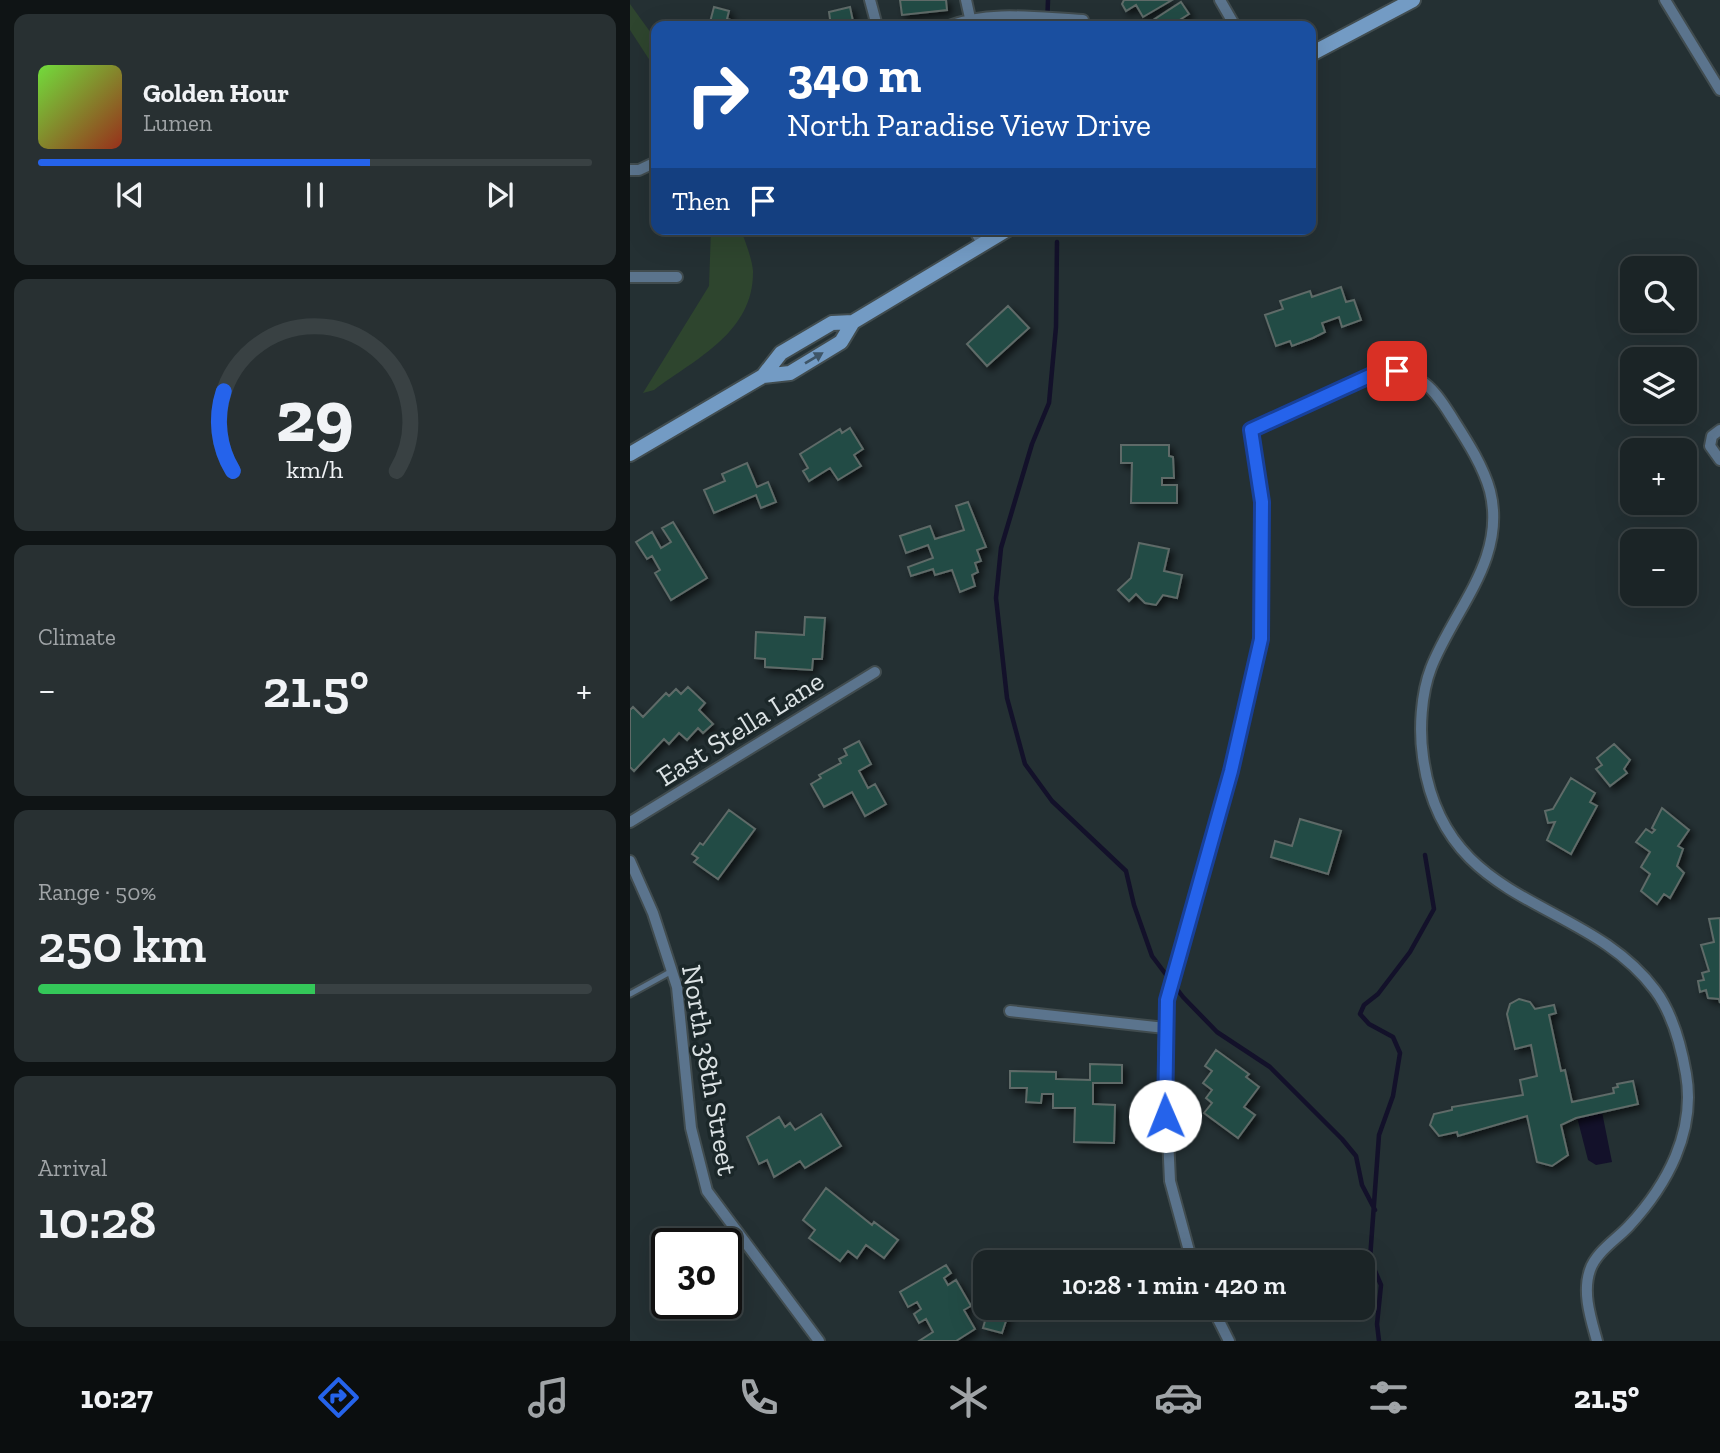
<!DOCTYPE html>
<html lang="en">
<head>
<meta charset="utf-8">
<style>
  :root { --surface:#1b2426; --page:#283032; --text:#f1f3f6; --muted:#a0a4a7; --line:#394143; --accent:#2563eb }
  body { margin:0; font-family:"Zilla Slab",serif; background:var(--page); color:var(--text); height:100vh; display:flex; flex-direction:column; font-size:26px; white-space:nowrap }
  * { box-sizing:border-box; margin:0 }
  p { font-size:23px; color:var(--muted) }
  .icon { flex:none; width:38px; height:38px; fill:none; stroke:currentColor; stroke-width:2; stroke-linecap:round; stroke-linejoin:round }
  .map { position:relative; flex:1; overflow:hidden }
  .drawer { display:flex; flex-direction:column; gap:14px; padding:14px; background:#0f1415; width:630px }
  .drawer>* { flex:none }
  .guide { position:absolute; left:21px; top:21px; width:665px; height:214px; border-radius:14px; box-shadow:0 7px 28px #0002,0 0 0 2px var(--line); background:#1a4fa0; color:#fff; overflow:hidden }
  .controls { position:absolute; left:990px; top:256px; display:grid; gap:14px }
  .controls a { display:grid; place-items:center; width:77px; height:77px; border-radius:14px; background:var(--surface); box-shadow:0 7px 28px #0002,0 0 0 2px var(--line); font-size:35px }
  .speed { position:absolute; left:21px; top:1228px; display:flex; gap:14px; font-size:35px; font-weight:700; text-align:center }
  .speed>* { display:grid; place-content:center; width:91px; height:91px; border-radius:50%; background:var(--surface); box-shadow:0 7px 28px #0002,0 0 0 2px var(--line); line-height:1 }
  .speed .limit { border:4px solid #111; border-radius:10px; background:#fff; color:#111 }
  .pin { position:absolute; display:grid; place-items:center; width:60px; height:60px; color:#fff; margin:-30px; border-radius:14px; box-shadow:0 4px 10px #0006 }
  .me { position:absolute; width:77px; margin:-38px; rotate:359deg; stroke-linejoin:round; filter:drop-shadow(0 0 5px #0008) }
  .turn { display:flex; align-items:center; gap:24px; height:147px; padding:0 21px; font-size:32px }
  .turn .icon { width:91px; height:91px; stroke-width:2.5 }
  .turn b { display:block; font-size:49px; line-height:60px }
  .then { display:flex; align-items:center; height:66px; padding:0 21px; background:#0003; gap:14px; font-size:26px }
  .big { font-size:52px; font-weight:600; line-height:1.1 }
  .drawer .widget { flex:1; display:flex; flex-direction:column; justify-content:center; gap:10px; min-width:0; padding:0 24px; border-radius:14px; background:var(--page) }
  .drawer .dial { align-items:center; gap:0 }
  .dial svg { height:182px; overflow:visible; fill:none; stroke:var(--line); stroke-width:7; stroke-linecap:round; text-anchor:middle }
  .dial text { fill:var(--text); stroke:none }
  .song { display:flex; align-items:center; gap:21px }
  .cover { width:84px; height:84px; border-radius:10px; background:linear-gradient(135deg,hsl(100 70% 55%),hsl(10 70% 35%)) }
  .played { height:7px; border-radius:4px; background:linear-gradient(90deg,var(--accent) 60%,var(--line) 60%) }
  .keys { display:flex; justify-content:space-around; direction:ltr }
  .heat { display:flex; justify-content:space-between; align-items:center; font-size:38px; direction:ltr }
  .charge { height:10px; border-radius:5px; background:linear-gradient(90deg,#34c759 50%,var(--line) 0) }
  .trip { position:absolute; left:343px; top:1250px; width:402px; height:70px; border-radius:14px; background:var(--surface); box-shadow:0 7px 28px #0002,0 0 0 2px var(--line); font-weight:600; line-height:70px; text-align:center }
  .menu { display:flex; height:112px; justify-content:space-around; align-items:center; background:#0b0e0f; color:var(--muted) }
  .menu .icon { width:49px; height:49px }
  .menu .selected { color:var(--accent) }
  .menu b { font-size:32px; color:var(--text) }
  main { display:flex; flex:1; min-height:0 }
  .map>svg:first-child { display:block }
  .green { fill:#2e452e }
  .water { fill:#13112a }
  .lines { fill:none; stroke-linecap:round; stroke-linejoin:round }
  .stream { stroke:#13112a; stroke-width:4.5 }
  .building { fill:#214c44; stroke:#5e6b68; stroke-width:2; filter:url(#shadow) }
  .service-casing { stroke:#414c4f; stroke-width:9 }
  .minor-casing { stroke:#414c4f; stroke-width:14 }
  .secondary-casing { stroke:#414c4f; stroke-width:18 }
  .service { stroke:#5b748d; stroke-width:5 }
  .minor { stroke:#5b748d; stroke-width:10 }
  .secondary { stroke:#739bc4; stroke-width:14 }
  .oneway { fill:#3e5567 }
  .route-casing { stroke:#184099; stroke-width:18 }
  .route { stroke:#2563eb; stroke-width:12 }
  .labels { text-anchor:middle; stroke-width:7; stroke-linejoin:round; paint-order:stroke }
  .street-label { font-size:28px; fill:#dbe2e4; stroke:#1b2729 }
</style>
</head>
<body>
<main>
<section class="drawer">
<div class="widget">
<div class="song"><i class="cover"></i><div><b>Golden Hour</b><p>Lumen</p></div></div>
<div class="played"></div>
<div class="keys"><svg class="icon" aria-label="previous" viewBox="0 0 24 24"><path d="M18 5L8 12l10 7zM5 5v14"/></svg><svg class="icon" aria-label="pause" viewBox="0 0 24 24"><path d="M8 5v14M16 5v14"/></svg><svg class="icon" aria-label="next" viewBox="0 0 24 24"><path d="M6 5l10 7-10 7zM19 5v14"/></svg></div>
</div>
<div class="widget dial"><svg viewBox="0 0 100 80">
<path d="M14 69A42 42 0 1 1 86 69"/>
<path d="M14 69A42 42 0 0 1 10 34" stroke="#2563eb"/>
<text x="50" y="56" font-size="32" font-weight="700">29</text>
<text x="50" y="72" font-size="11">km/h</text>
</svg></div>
<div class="widget"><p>Climate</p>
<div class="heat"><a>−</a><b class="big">21.5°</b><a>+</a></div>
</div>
<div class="widget"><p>Range · 50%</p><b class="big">250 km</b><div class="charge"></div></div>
<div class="widget"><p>Arrival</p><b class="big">10:28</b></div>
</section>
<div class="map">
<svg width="1090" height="1341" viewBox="0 0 1090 1341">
  <defs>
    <filter id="shadow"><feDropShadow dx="4" dy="4" stdDeviation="3.5" flood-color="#0009"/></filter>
  </defs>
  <rect width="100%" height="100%" fill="#243033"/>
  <path class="green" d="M0,4l26,36v30l-26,-40z
    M81,229h30c4,13 11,29 12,42 1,61 -56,87 -99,119l-11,3 66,-107z"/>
  <path class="water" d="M972,1112l10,50 -16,3 -8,-5 -11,-43z"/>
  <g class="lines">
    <path class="stream" d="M417,26l1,-26
      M427,242l-1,85 -7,76 -17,41 -31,104 -5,50 11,100 18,66 27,37 74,70 8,34 18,51 31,41 34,35 53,35 72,72 14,17 6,29 13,25
      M749,1341l-2,-17 4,-39 -11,-26 9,-124 14,-39 7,-43 -7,-16 -24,-13 -9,-10 4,-9 14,-11 32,-42 24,-43 -9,-54"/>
  </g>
  <path class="building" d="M270,0h46l1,10 -45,5z
    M494,0h48l-29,17 -7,-12 -10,6 -4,-7z
    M551,2l8,12 -11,7 3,5h-37z
    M84,7l15,4 -2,8 15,4 -1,3h-32z
    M220,7l4,19h-23l-2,-14z
    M711,287l5,15 8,-2 7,20 -19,7 -3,-10 -17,6 3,9 -12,6 -21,8 -2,-5 -14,5 -11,-31 18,-6 -3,-8 30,-10 2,6z
    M378,306l21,22 -42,38 -20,-22z
    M220,428l13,21 -9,6 7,11 -23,14 -8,-12 -21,13 -6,-10 5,-3 -8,-14 40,-25 2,4z
    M491,445h48v11l4,1 1,21h-12v7h15v18h-46l1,-40h-11z
    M117,463l10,24 11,-5 8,20 -15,6 -5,-13 -42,18 -10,-23 21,-9 -3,-7z
    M338,502l18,45 -9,3 4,11 -6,2 3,9 -6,3 3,11 -15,6 -8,-22 -17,5 -2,-6 -22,7 -3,-9 25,-9 -5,-13 -22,8 -6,-17 30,-10 5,13 29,-9 -8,-24z
    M43,522l34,56 -36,22 -16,-27 5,-3 -8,-14 -5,3 -11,-17 16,-10 9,16 10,-6 -9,-14z
    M509,543l30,6 -5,22 18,4 -5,23 -14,-3 -7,10 -11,-2 -9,-9 -7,7 -11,-11 13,-12z
    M175,617l20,1 -3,41h-9l-1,11 -47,-3v-8l-10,-1 1,-26 48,3z
    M58,687l17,16 -6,7 14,14 -10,9 -5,-5 -11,12 -8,-7 -10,11 -5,-5 -30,32 -4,-4v-57l3,-3 10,10 23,-24 3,3 7,-7 5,5z
    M229,741l12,23 -12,7 9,17 7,-4 11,20 -21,12 -13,-24 -28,15 -13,-23 10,-6 -2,-3 22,-12 -2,-4 8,-4 -3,-6z
    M984,744l16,16 -6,9 3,4 -17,13 -14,-17 6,-4 -5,-7z
    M941,778l24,15 -5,9 7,4 -26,48 -24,-14 8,-18 -7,1 -3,-12 8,-2z
    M1032,808l27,22 -11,16 5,3 -6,17 7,7 -14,25 -6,-4 -7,10 -16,-13 9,-17 -9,-7 9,-15 -14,-10 10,-13 6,4 3,-3 -3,-2z
    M99,810l26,19 -37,50 -24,-17 4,-4 -6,-4 8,-11 3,2z
    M670,819l41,12 -13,43 -57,-17 4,-16 17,5z
    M1090,918v85l-1,-4 -11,-1 -2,-8 -6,2 -2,-11 6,-1 -2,-7 7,-2 -8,-26 13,-3 -5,-23z
    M889,999l11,3 5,7 19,-4 2,8 -7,2 12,56 4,-1 7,32 42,-9 -1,-5 5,-1 -1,-3 16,-3 5,23 -62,14 -15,7 7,30 -16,11 -15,-4 -10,-46 -69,20 -1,-4 -18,4 -9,-11 4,-11 18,-4v-3l71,-12 -3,-15 17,-4 -6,-31 -16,4 -8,-35 3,-10z
    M586,1050l33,24 -3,3 13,10 -15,20 11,8 -17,23 -34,-25 8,-10 -6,-5 6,-8 -9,-7 9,-12 -7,-5z
    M460,1064l32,1v18h-29v21l22,1 -1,38 -40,-1 1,-34h-22v-14h-11l-1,9 -15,-1 1,-14h-17v-17l46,1v7l34,1z
    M191,1114l20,32 -36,22 -5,-7 -26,16 -7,-17 -8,4 -12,-27 32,-20 6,10 5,-4 5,7z
    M196,1188l46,37 2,-3 24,18 -14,18 -18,-13 -9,13 -9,-7 -8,10 -31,-23 6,-8 -12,-10z
    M316,1265l5,8 -7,5 4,7 8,-5 15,26 -7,4 11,19 -19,12h-37l14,-9 -7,-13 -7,4 -5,-9 7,-5 -4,-7 -9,5 -8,-15z
    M359,1307l20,5 -7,21 -19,-5z"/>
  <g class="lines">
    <g class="service-casing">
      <path id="service" d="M0,994l42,-23"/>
    </g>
    <g class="minor-casing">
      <path id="minor" d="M240,0l7,26
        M336,0l4,18
        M590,0l15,26
        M1035,0l55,90
        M319,26c42,-16 89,-8 134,-6
        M0,170h9l17,-8
        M344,229l9,16
        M0,277h47
        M1090,430l-8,6 -2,10 10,14
        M0,822l245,-150
        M0,861l23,52 24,74 14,141 16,63 112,150
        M380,1011l155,17
        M562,1262l-22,-81 -6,-132 3,-49 65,-229 29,-133 1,-136 -11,-72 123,-56c42,-5 56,8 77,42 14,22 32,49 39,75 17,68 -36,118 -59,177 -10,26 -12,62 -8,89 20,153 161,138 232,233 18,24 26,55 31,84 10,58 -19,111 -57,152 -13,14 -33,26 -39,44 -8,23 1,49 7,71
        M582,1307l17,34"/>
    </g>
    <g class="secondary-casing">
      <path id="secondary" d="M681,54l102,-54
        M133,376l27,-3 51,-31 12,-20
        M0,454l133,-78 18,-23 51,-30 21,-1 155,-93"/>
    </g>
    <use href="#service" class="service"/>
    <use href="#minor" class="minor"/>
    <use href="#secondary" class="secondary"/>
  </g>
  <defs><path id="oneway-solid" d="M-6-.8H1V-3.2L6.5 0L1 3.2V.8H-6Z" transform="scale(1.75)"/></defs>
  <use class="oneway" href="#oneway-solid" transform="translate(184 358) rotate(-31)"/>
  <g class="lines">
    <g class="route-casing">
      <path id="route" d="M535,1116l2,-116 64,-229 30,-132 1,-137 -11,-72 123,-56 23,-3"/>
    </g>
    <use href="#route" class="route"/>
  </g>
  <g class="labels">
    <g class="street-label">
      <text transform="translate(110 728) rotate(-32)" y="10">East Stella Lane</text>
      <text transform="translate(80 1070) rotate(80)" y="10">North 38th Street</text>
    </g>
  </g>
</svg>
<div class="controls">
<a><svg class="icon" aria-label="search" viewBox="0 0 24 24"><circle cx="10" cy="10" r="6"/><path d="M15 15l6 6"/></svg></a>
<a><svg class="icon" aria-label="layers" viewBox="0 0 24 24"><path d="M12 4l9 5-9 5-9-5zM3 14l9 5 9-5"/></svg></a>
<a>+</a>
<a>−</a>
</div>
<div class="speed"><div class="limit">30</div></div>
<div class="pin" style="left:767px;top:371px;background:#d93025"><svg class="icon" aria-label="arrive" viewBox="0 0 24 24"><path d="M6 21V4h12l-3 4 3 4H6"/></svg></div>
<svg class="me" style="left:535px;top:1116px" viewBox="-20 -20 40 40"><circle r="19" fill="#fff"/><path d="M0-13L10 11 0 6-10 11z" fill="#2563eb"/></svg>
<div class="trip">10:28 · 1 min · 420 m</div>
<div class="guide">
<div class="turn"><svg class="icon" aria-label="right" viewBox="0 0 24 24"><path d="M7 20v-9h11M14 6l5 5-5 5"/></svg><div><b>340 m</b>North Paradise View Drive</div></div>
<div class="then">Then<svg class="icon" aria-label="arrive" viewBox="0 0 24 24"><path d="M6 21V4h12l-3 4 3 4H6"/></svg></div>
</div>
</div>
</main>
<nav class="menu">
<b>10:27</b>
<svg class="icon selected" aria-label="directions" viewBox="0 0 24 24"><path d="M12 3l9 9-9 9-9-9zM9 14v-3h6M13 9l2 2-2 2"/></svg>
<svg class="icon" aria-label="music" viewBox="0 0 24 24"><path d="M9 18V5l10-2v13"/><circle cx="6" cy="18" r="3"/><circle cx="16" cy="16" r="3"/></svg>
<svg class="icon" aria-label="phone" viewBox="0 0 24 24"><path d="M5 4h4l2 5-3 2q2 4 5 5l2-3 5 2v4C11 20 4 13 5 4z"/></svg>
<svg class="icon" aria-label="climate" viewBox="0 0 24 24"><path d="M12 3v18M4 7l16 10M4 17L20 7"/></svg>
<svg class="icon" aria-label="car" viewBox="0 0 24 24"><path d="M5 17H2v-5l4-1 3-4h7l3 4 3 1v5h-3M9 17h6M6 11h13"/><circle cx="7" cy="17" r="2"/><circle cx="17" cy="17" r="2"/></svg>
<svg class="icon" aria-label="filters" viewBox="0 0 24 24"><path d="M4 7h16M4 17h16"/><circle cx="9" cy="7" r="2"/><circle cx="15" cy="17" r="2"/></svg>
<b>21.5°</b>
</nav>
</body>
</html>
